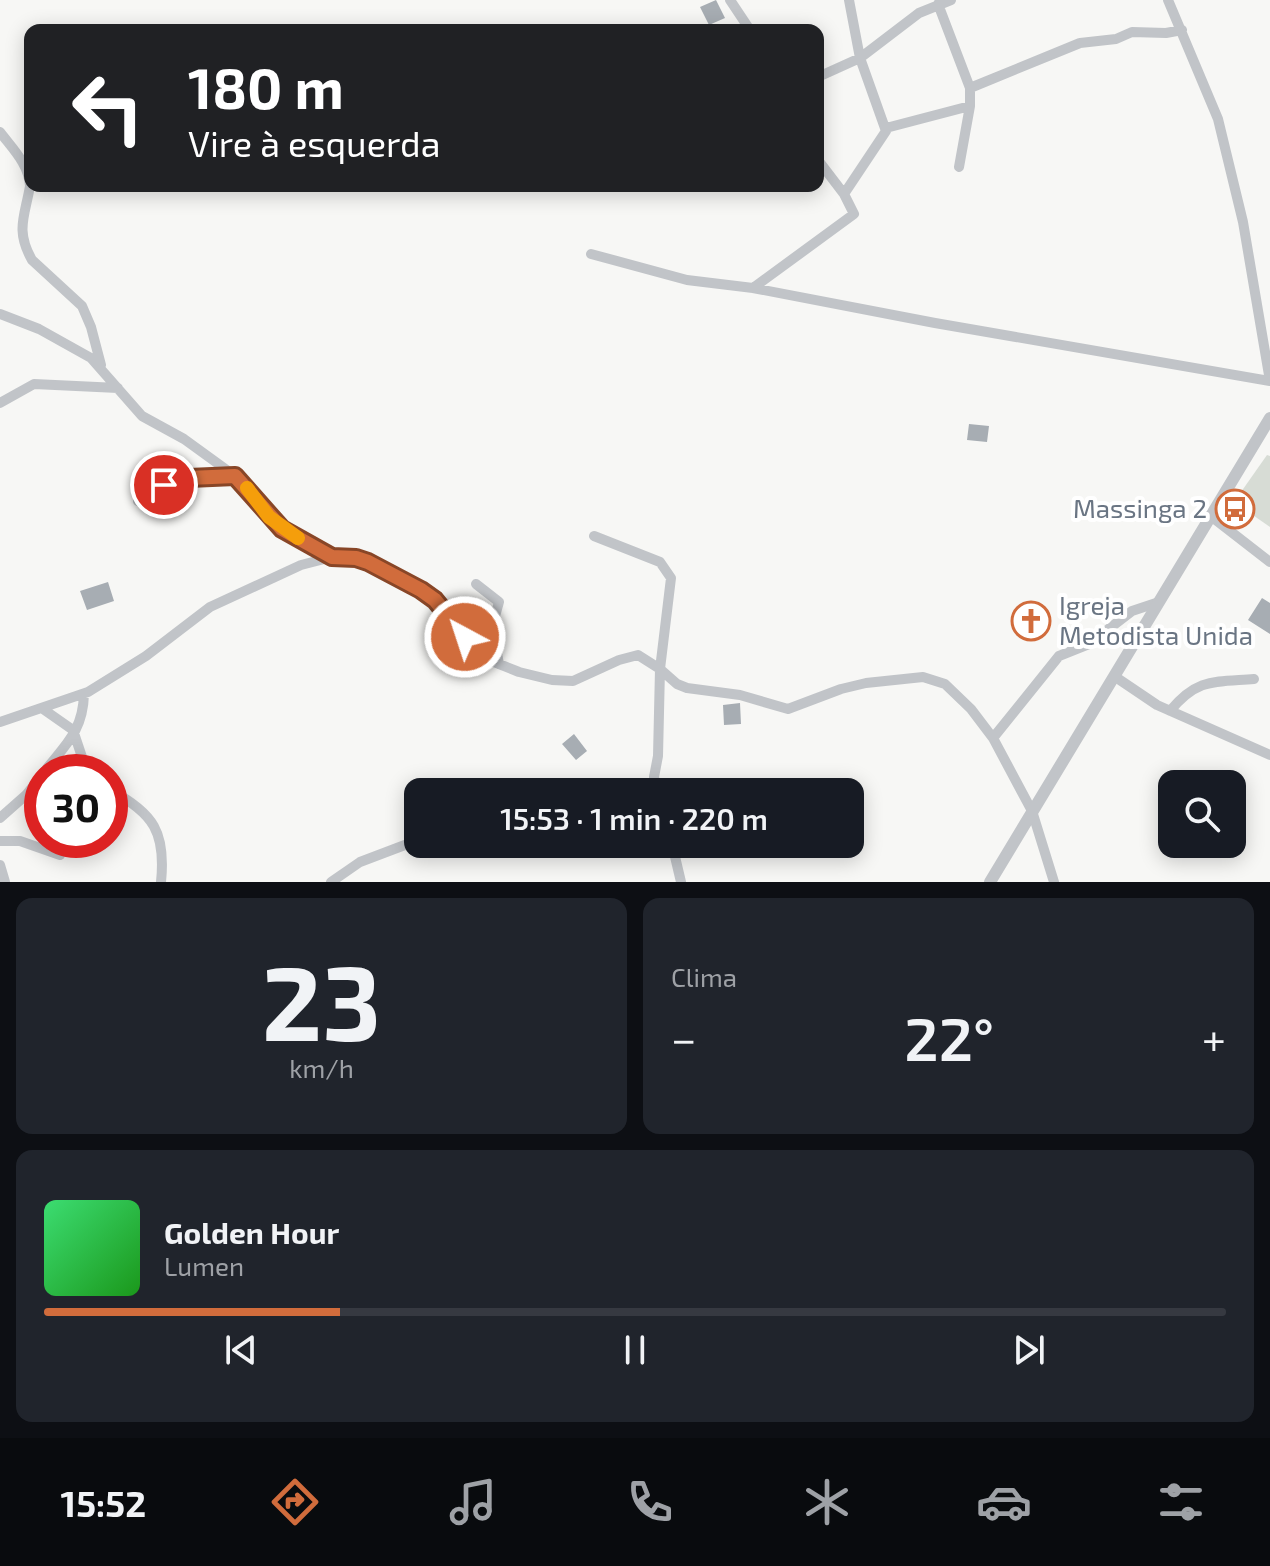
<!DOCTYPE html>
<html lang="pt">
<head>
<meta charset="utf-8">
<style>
  :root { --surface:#171b24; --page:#20242c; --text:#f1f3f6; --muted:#9ea1a6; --line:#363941; --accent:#d16c3c }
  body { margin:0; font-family:"Exo 2",sans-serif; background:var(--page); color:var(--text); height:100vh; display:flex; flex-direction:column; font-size:30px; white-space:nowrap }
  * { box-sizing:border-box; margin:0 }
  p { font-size:26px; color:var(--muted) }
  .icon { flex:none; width:44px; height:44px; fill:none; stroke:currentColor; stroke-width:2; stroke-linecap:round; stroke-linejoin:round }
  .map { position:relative; height:882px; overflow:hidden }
  .details { display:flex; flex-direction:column; gap:16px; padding:16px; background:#0d0f14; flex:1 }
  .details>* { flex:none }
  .banner { position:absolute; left:24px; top:24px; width:800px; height:168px; border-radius:16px; box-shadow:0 4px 20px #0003; background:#202124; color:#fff; overflow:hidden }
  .controls { position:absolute; left:1158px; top:770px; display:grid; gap:16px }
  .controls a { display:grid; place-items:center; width:88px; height:88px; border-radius:16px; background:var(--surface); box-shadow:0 4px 20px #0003; font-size:40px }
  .speed { position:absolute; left:24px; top:754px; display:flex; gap:16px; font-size:40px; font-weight:700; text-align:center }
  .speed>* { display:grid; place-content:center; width:104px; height:104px; border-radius:50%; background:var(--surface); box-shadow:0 4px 20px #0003; line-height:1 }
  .speed .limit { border:12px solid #d22; background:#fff; color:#111 }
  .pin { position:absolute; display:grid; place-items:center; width:68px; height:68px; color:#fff; margin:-34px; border:4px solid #fff; border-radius:50%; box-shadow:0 2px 8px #0007 }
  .me { position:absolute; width:88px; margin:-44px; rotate:320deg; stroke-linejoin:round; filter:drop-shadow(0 0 6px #0008) }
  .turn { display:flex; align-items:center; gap:28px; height:168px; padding:0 32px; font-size:36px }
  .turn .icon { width:104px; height:104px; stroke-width:2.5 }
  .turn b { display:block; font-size:56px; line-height:68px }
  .big { font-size:60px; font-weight:600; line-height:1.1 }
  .details .card { flex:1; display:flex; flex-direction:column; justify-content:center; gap:12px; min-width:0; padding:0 28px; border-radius:16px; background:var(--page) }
  .details .dial { align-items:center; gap:0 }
  .dial b { font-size:104px; line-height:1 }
  .song { display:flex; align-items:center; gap:24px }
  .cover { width:96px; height:96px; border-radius:12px; background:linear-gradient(135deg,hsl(140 70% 55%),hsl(120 70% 35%)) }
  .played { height:8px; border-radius:4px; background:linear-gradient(90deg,var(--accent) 25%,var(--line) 25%) }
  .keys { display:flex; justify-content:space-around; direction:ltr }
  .heat { display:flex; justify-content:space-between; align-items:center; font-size:44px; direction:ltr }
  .details .tiles { flex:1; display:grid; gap:16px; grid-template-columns:1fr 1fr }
  .card:last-child { grid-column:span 2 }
  .trip { position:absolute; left:404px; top:778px; width:460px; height:80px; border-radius:16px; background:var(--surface); box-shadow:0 4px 20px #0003; font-weight:600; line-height:80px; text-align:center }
  .tab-bar { display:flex; height:128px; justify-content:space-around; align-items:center; background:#090b0e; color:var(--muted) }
  .tab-bar .icon { width:56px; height:56px }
  .tab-bar .active { color:var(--accent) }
  .tab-bar b { font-size:36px; color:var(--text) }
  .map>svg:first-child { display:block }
  .green { fill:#d7dcd5 }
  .building { fill:#a7adb3 }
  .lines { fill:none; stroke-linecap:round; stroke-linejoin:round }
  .minor { stroke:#c1c4c8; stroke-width:10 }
  .tertiary { stroke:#c1c4c8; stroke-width:12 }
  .route-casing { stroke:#884627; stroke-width:20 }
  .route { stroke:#d16c3c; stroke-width:14 }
  .slow { stroke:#f59e0b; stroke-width:14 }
  .labels { text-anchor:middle; stroke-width:8; stroke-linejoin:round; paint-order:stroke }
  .poi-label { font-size:26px; fill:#6a7583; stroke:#fff; text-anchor:end }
</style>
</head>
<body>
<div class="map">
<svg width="1270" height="882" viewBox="0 0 1270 882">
  <rect width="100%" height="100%" fill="#f7f7f5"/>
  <path class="green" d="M1267,455l3,1v71l-36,-25z"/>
  <path class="building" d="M716,0l9,18 -16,7 -9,-18z
    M969,424l20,2 -2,16 -20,-2z
    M108,582l6,19 -27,9 -7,-19z
    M1262,598l8,5v31l-22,-14z
    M1022,605l23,21 -11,12 -23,-21z
    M740,703l1,21 -17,1 -1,-20z
    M574,734l13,17 -11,9 -14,-16z"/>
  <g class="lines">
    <path class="minor" d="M730,0l20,30
      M1168,0l50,119 25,103 27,159
      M938,4l32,84v18l-11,61
      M818,77l42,-19 59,-45 32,-13
      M970,88l110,-45 36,-4 16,-7 34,1 16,-3
      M886,128l84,-22
      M0,132c12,16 29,32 30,54
      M30,186c-5,30 -15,44 2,74l50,46 9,21 10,38
      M844,194l42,-63 -26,-73 -11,-58
      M591,254l96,26 66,8 182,35 335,58
      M753,288l101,-74 -10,-20 -26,-34
      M0,314l39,15 52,29 51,58 42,23 51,37 47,53 50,28
      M0,403l34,-19 84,4
      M138,501l37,-20 60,-5
      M1212,517l58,45
      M594,536l66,26 11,16 -11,91 -2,87 -4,21 3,15
      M476,584l23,18 -7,25 7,37
      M1114,676l43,29 113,50
      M43,709l30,21 14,42
      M1170,711c27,-33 44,-29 84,-32
      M0,722l88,-30 58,-36 64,-49 91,-42 31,-8 24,1 12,4 53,28 14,10 44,52 10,8 30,12 33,8 21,1 46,-21 19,-5 22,14 17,15 10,4 53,7 48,14 53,-20 25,-6 57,-6 22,7 26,25 22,29 39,73 22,71
      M993,738l66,-82 30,-12 43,-33 27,-9
      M44,772c22,-28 39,-41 40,-78
      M110,790c44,23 56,43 51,92
      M0,818l26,-23 16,-20
      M0,841h20l40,14
      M672,844l9,38
      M0,865l5,17
      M331,882l29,-20 58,-22"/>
    <path class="tertiary" d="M990,882l280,-464"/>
  </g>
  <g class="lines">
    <g class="route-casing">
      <path id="route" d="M164,485l25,-7 46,-2 47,53 50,28 24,1 12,4 53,28 14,10 30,37"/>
    </g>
    <use href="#route" class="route"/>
    <path class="slow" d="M247,488l22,29 29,21"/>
  </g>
  <defs>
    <g id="bus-ring" transform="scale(2)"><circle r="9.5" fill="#fff" stroke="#d16c3c" stroke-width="1.5"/><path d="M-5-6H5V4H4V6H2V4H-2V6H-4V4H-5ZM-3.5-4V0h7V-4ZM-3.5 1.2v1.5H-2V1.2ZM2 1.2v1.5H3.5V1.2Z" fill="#d16c3c"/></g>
    <g id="church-ring" transform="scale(2)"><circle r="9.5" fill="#fff" stroke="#d16c3c" stroke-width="1.5"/><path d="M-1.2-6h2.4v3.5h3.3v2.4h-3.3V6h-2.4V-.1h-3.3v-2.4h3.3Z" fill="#d16c3c"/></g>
  </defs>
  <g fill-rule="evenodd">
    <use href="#bus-ring" x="1235" y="509"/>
    <use href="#church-ring" x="1031" y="621"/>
  </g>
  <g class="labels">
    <g class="poi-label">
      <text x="1207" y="518">Massinga 2</text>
      <text x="1059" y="615" text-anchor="start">Igreja<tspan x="1059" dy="30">Metodista Unida</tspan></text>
    </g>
  </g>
</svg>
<div class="controls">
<a><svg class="icon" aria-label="search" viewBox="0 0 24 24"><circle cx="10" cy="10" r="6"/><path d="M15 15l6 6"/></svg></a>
</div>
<div class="speed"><div class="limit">30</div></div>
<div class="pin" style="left:164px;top:485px;background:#d93025"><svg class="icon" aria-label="arrive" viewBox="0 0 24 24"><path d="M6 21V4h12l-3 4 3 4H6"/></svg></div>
<svg class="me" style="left:465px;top:637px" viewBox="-20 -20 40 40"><circle r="17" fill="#d16c3c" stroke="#fff" stroke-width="3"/><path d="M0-11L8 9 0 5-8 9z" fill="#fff"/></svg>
<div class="trip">15:53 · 1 min · 220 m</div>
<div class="banner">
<div class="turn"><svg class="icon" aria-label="left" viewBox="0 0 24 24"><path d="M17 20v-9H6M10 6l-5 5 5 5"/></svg><div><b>180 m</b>Vire à esquerda</div></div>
</div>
</div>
<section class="details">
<div class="tiles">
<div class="card dial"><b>23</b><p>km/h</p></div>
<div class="card"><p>Clima</p>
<div class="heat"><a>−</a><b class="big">22°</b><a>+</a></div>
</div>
<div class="card">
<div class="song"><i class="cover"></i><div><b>Golden Hour</b><p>Lumen</p></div></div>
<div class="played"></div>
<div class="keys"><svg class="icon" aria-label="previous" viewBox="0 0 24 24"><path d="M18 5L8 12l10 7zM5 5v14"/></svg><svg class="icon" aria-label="pause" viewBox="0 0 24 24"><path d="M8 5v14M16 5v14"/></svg><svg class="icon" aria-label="next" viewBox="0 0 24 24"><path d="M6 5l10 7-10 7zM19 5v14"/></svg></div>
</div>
</div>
</section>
<nav class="tab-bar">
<b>15:52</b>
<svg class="icon active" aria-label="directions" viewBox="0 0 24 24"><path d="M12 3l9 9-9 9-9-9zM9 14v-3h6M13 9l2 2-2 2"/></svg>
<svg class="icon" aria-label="music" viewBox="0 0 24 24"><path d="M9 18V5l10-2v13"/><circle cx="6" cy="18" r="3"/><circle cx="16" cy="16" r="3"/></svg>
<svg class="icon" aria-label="phone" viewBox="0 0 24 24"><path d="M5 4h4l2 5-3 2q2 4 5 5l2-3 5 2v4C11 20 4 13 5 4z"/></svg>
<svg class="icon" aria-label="climate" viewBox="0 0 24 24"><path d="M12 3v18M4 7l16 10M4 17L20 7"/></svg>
<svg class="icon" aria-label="car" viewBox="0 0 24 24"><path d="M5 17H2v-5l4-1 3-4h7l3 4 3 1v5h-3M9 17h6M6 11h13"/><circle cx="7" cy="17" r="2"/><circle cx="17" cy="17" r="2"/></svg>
<svg class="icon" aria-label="filters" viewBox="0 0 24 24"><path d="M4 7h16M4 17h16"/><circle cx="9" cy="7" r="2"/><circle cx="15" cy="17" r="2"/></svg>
</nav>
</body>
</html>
